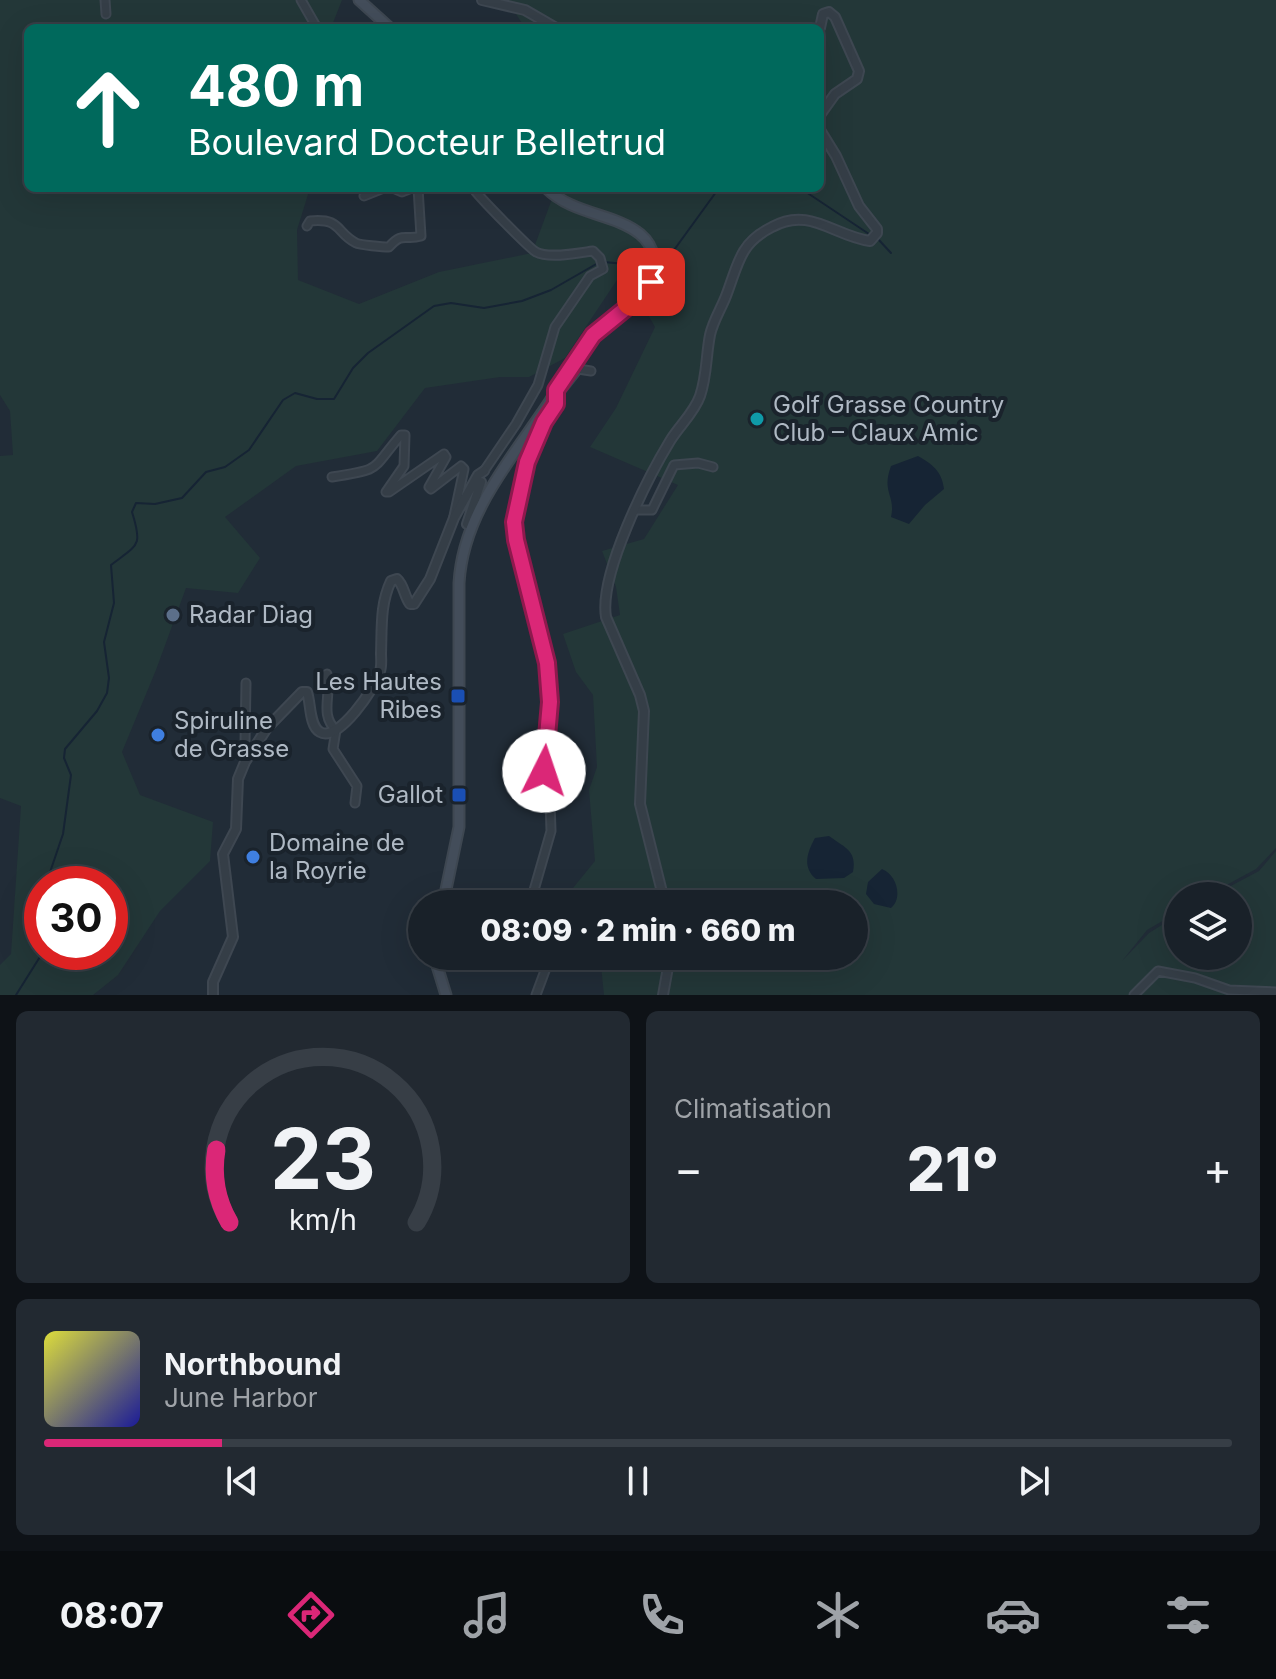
<!DOCTYPE html>
<html lang="fr">
<head>
<meta charset="utf-8">
<style>
  :root { --surface:#192129; --page:#222931; --text:#f1f3f6; --muted:#9fa3a8; --line:#373e46; --accent:#db2777 }
  body { margin:0; font-family:Inter,sans-serif; background:var(--page); color:var(--text); height:100vh; display:flex; flex-direction:column; font-size:30px; white-space:nowrap }
  * { box-sizing:border-box; margin:0 }
  p { font-size:26px; color:var(--muted) }
  .icon { flex:none; width:44px; height:44px; fill:none; stroke:currentColor; stroke-width:2; stroke-linecap:round; stroke-linejoin:round }
  .map { position:relative; height:995px; overflow:hidden }
  .side { display:flex; flex-direction:column; gap:16px; padding:16px; background:#0e1217; flex:1 }
  .side>* { flex:none }
  .top-card { position:absolute; left:24px; top:24px; width:800px; height:168px; border-radius:12px; box-shadow:0 8px 32px #0002,0 0 0 2px var(--line); background:#00695c; color:#fff; overflow:hidden }
  .tools { position:absolute; left:1164px; top:882px; display:grid; gap:16px }
  .tools a { display:grid; place-items:center; width:88px; height:88px; border-radius:50%; background:var(--surface); box-shadow:0 8px 32px #0002,0 0 0 2px var(--line); font-size:40px }
  .speed { position:absolute; left:24px; top:866px; display:flex; gap:16px; font-size:40px; font-weight:700; text-align:center }
  .speed>* { display:grid; place-content:center; width:104px; height:104px; border-radius:50%; background:var(--surface); box-shadow:0 8px 32px #0002,0 0 0 2px var(--line); line-height:1 }
  .speed .limit { border:12px solid #d22; background:#fff; color:#111 }
  .pin { position:absolute; display:grid; place-items:center; width:68px; height:68px; color:#fff; margin:-34px; border-radius:16px; box-shadow:0 4px 12px #0006 }
  .me { position:absolute; width:88px; margin:-44px; rotate:4deg; stroke-linejoin:round; filter:drop-shadow(0 0 6px #0008) }
  .turn { display:flex; align-items:center; gap:28px; height:168px; padding:0 32px; font-size:36px }
  .turn .icon { width:104px; height:104px; stroke-width:2.5 }
  .turn b { display:block; font-size:56px; line-height:68px }
  .big { font-size:60px; font-weight:800; line-height:1.1 }
  .side .card { flex:1; display:flex; flex-direction:column; justify-content:center; gap:12px; min-width:0; padding:0 28px; border-radius:12px; background:var(--page) }
  .side .dial { align-items:center; gap:0 }
  .dial svg { height:208px; overflow:visible; fill:none; stroke:var(--line); stroke-width:7; stroke-linecap:round; text-anchor:middle }
  .dial text { fill:var(--text); stroke:none }
  .song { display:flex; align-items:center; gap:24px }
  .cover { width:96px; height:96px; border-radius:12px; background:linear-gradient(135deg,hsl(60 70% 55%),hsl(240 70% 35%)) }
  .played { height:8px; border-radius:4px; background:linear-gradient(90deg,var(--accent) 15%,var(--line) 15%) }
  .keys { display:flex; justify-content:space-around; direction:ltr }
  .heat { display:flex; justify-content:space-between; align-items:center; font-size:44px; direction:ltr }
  .side .tiles { flex:1; display:grid; gap:16px; grid-template-columns:1fr 1fr }
  .card:last-child { grid-column:span 2 }
  .trip { position:absolute; left:408px; top:890px; width:460px; height:80px; border-radius:40px; background:var(--surface); box-shadow:0 8px 32px #0002,0 0 0 2px var(--line); font-weight:800; line-height:80px; text-align:center }
  .dock { display:flex; height:128px; justify-content:space-around; align-items:center; background:#0a0d10; color:var(--muted) }
  .dock .icon { width:56px; height:56px }
  .dock .on { color:var(--accent) }
  .dock b { font-size:36px; color:var(--text) }
  .map>svg:first-child { display:block }
  .green { fill:#233738; fill-rule:evenodd }
  .water { fill:#162434 }
  .lines { fill:none; stroke-linecap:round; stroke-linejoin:round }
  .stream { stroke:#162434; stroke-width:2 }
  .minor-casing { stroke:#3e4751; stroke-width:11 }
  .tertiary-casing { stroke:#3e4751; stroke-width:12 }
  .secondary-casing { stroke:#3e4751; stroke-width:13 }
  .minor { stroke:#353e47; stroke-width:7 }
  .tertiary { stroke:#353e47; stroke-width:8 }
  .secondary { stroke:#434d5a; stroke-width:9 }
  .route-casing { stroke:#8e194d; stroke-width:20 }
  .route { stroke:#db2777; stroke-width:14 }
  .culture-dot { fill:#0f9aa8; stroke:#1a232c; stroke-width:3 }
  .service-dot { fill:#5c6f8a; stroke:#1a232c; stroke-width:3 }
  .transit-dot { fill:#1a4fb4; stroke:#1a232c; stroke-width:3 }
  .shop-dot { fill:#3f7fe0; stroke:#1a232c; stroke-width:3 }
  .labels { text-anchor:middle; stroke-width:8; stroke-linejoin:round; paint-order:stroke }
  .poi-label { font-size:24px; fill:#afb9c4; stroke:#1a232c; text-anchor:start }
</style>
</head>
<body>
<div class="map">
<svg width="1276" height="995" viewBox="0 0 1276 995">
  <rect width="100%" height="100%" fill="#212c37"/>
  <path class="green" d="M0,0h342l-11,28h-303v160h282l-13,42 1,50 61,24 80,-32 93,-19 24,-65h264v-160h-295l-18,-28h769v848l-20,21 -50,27h-28v16l-31,18 -25,31 27,-28 29,-18v41h60v-60h-26l47,-25 17,-20v144h-672l-4,-39h254v-52h-294l35,-43 -6,-71 8,-23 -4,-72 -17,-23 -13,-38 57,-19 -4,-28 -14,-36 42,-12 34,-54 -88,-38 26,-39 39,-81 -32,-56 -58,87 -36,19h-29l-75,11 -48,63 -81,15 -71,51 35,41 -22,35 -52,-5 -30,82 -34,82 18,43 73,27 -3,39 -50,50 -42,64 -25,20h-93v-30l11,-11 10,-148 -21,-8v-342l13,-1 -3,-44 -10,-16zM42,884h68v68h-68z"/>
  <path class="water" d="M918,456c14,8 24,15 26,33l-19,16 -16,19 -18,-7c5,-22 -10,-24 0,-51z
    M829,836c16,12 28,14 24,36l-9,6 -28,1c-14,-12 -9,-26 -1,-41z
    M882,869c15,6 21,29 9,39l-17,-4 -8,-10 2,-12z"/>
  <g class="lines">
    <path class="stream" d="M800,188l72,48
      M878,239l13,14
      M659,254l15,-4 45,-62
      M604,262l21,2 21,-6
      M46,884l17,-50 8,-59 -7,-17 1,-9 32,-38 10,-18 2,-15 -5,-36 10,-39 -3,-38c27,-21 32,-18 21,-53l4,-9 19,1 27,-6 24,-26 19,-5 24,-17 34,-50 12,-7 22,6h17l19,-31 15,-15 66,-47 17,-3 33,5 38,-7 29,-11 47,-27
      M16,995l27,-43"/>
    <g class="minor-casing">
      <path id="minor" d="M105,0l1,14
        M301,0l16,28
        M393,188l9,4 10,-4
        M473,188c4,7 57,61 63,64 13,7 43,1 57,-1l7,7 3,11 -13,7 -35,51 -17,58 -22,39 -32,47
        M364,196l20,-8
        M307,226l3,-5c32,-3 25,11 46,22 4,2 27,4 33,4 14,-16 16,-6 32,-11l-3,-48
        M332,477c51,-8 38,-6 69,-42h4l-1,31 -18,26h3l55,-38 2,3 -17,30 2,2 30,-23 3,3 -10,47
        M635,510h17l22,-45 24,-2 15,4
        M327,674c5,20 -8,41 9,56l-3,19 24,37 -2,17
        M246,683l-1,60 3,13
        M530,904l21,-73 -1,-30 -6,-30 6,-79 -3,-29 -27,-100 -6,-41 13,-60 17,-40 12,-18v-14l7,-2 15,-19 13,2
        M536,995l10,-27 -6,-12
        M1134,995l24,-24 37,7 34,12 47,2"/>
    </g>
    <g class="tertiary-casing">
      <path id="tertiary" d="M482,0l43,10 31,18
        M820,28l3,-14 6,-2 6,5 24,54 -2,8 -22,15 -15,21
        M471,526l-4,-2 14,-42
        M665,904l-25,-100 4,-93 -4,-16 -34,-78c-7,-43 41,-138 64,-176 9,-15 24,-28 30,-45 7,-20 6,-41 10,-61 3,-14 11,-26 16,-39 6,-15 10,-32 18,-45 6,-10 18,-19 28,-24 37,-21 62,9 98,14l7,-8v-4l-18,-23 -23,-50 -16,-26
        M213,995v-13l20,-45 -10,-83 13,-25 2,-50 7,-17 22,-34 35,-36h5c4,11 2,34 13,40 18,11 56,-45 60,-61 2,-5 1,-13 1,-18 1,-25 -1,-49 10,-72l6,-2c7,6 7,17 13,25h4l16,-25 24,-61 24,-43 6,-4
        M663,995l7,-39"/>
    </g>
    <g class="secondary-casing">
      <path id="secondary" d="M359,0l31,28
        M443,904l16,-77v-244c4,-69 50,-121 87,-176 13,-19 23,-40 36,-59 19,-22 46,-36 64,-58 13,-17 11,-42 -6,-56 -26,-21 -67,-19 -94,-46
        M434,956l12,39"/>
    </g>
    <use href="#minor" class="minor"/>
    <use href="#tertiary" class="tertiary"/>
    <use href="#secondary" class="secondary"/>
  </g>
  <g class="lines">
    <g class="route-casing">
      <path id="route" d="M544,771l6,-69 -3,-39 -31,-123 -2,-18 13,-60 17,-40 12,-18v-14l37,-55 43,-35 15,-18"/>
    </g>
    <use href="#route" class="route"/>
  </g>
  <circle class="culture-dot" cx="757" cy="419" r="8"/>
  <circle class="service-dot" cx="173" cy="615" r="8"/>
  <g class="transit-dot">
    <rect x="450" y="688" width="16" height="16" rx="4"/>
    <rect x="451" y="787" width="16" height="16" rx="4"/>
  </g>
  <g class="shop-dot">
    <circle cx="158" cy="735" r="8"/>
    <circle cx="253" cy="857" r="8"/>
  </g>
  <g class="labels">
    <g class="poi-label">
      <text x="773" y="413">Golf Grasse Country<tspan x="773" dy="28">Club – Claux Amic</tspan></text>
      <text x="189" y="623">Radar Diag</text>
      <text x="442" y="690" text-anchor="end">Les Hautes<tspan x="442" dy="28">Ribes</tspan></text>
      <text x="174" y="729">Spiruline<tspan x="174" dy="28">de Grasse</tspan></text>
      <text x="443" y="803" text-anchor="end">Gallot</text>
      <text x="269" y="851">Domaine de<tspan x="269" dy="28">la Royrie</tspan></text>
    </g>
  </g>
</svg>
<div class="tools">
<a><svg class="icon" aria-label="layers" viewBox="0 0 24 24"><path d="M12 4l9 5-9 5-9-5zM3 14l9 5 9-5"/></svg></a>
</div>
<div class="speed"><div class="limit">30</div></div>
<div class="pin" style="left:651px;top:282px;background:#d93025"><svg class="icon" aria-label="arrive" viewBox="0 0 24 24"><path d="M6 21V4h12l-3 4 3 4H6"/></svg></div>
<svg class="me" style="left:544px;top:771px" viewBox="-20 -20 40 40"><circle r="19" fill="#fff"/><path d="M0-13L10 11 0 6-10 11z" fill="#db2777"/></svg>
<div class="trip">08:09 · 2 min · 660 m</div>
<div class="top-card">
<div class="turn"><svg class="icon" aria-label="ahead" viewBox="0 0 24 24"><path d="M12 20V5M6 11l6-6 6 6"/></svg><div><b>480 m</b>Boulevard Docteur Belletrud</div></div>
</div>
</div>
<section class="side">
<div class="tiles">
<div class="card dial"><svg viewBox="0 0 100 80">
<path d="M14 69A42 42 0 1 1 86 69"/>
<path d="M14 69A42 42 0 0 1 9 41" stroke="#db2777"/>
<text x="50" y="56" font-size="32" font-weight="700">23</text>
<text x="50" y="72" font-size="11">km/h</text>
</svg></div>
<div class="card"><p>Climatisation</p>
<div class="heat"><a>−</a><b class="big">21°</b><a>+</a></div>
</div>
<div class="card">
<div class="song"><i class="cover"></i><div><b>Northbound</b><p>June Harbor</p></div></div>
<div class="played"></div>
<div class="keys"><svg class="icon" aria-label="previous" viewBox="0 0 24 24"><path d="M18 5L8 12l10 7zM5 5v14"/></svg><svg class="icon" aria-label="pause" viewBox="0 0 24 24"><path d="M8 5v14M16 5v14"/></svg><svg class="icon" aria-label="next" viewBox="0 0 24 24"><path d="M6 5l10 7-10 7zM19 5v14"/></svg></div>
</div>
</div>
</section>
<nav class="dock">
<b>08:07</b>
<svg class="icon on" aria-label="directions" viewBox="0 0 24 24"><path d="M12 3l9 9-9 9-9-9zM9 14v-3h6M13 9l2 2-2 2"/></svg>
<svg class="icon" aria-label="music" viewBox="0 0 24 24"><path d="M9 18V5l10-2v13"/><circle cx="6" cy="18" r="3"/><circle cx="16" cy="16" r="3"/></svg>
<svg class="icon" aria-label="phone" viewBox="0 0 24 24"><path d="M5 4h4l2 5-3 2q2 4 5 5l2-3 5 2v4C11 20 4 13 5 4z"/></svg>
<svg class="icon" aria-label="climate" viewBox="0 0 24 24"><path d="M12 3v18M4 7l16 10M4 17L20 7"/></svg>
<svg class="icon" aria-label="car" viewBox="0 0 24 24"><path d="M5 17H2v-5l4-1 3-4h7l3 4 3 1v5h-3M9 17h6M6 11h13"/><circle cx="7" cy="17" r="2"/><circle cx="17" cy="17" r="2"/></svg>
<svg class="icon" aria-label="filters" viewBox="0 0 24 24"><path d="M4 7h16M4 17h16"/><circle cx="9" cy="7" r="2"/><circle cx="15" cy="17" r="2"/></svg>
</nav>
</body>
</html>
